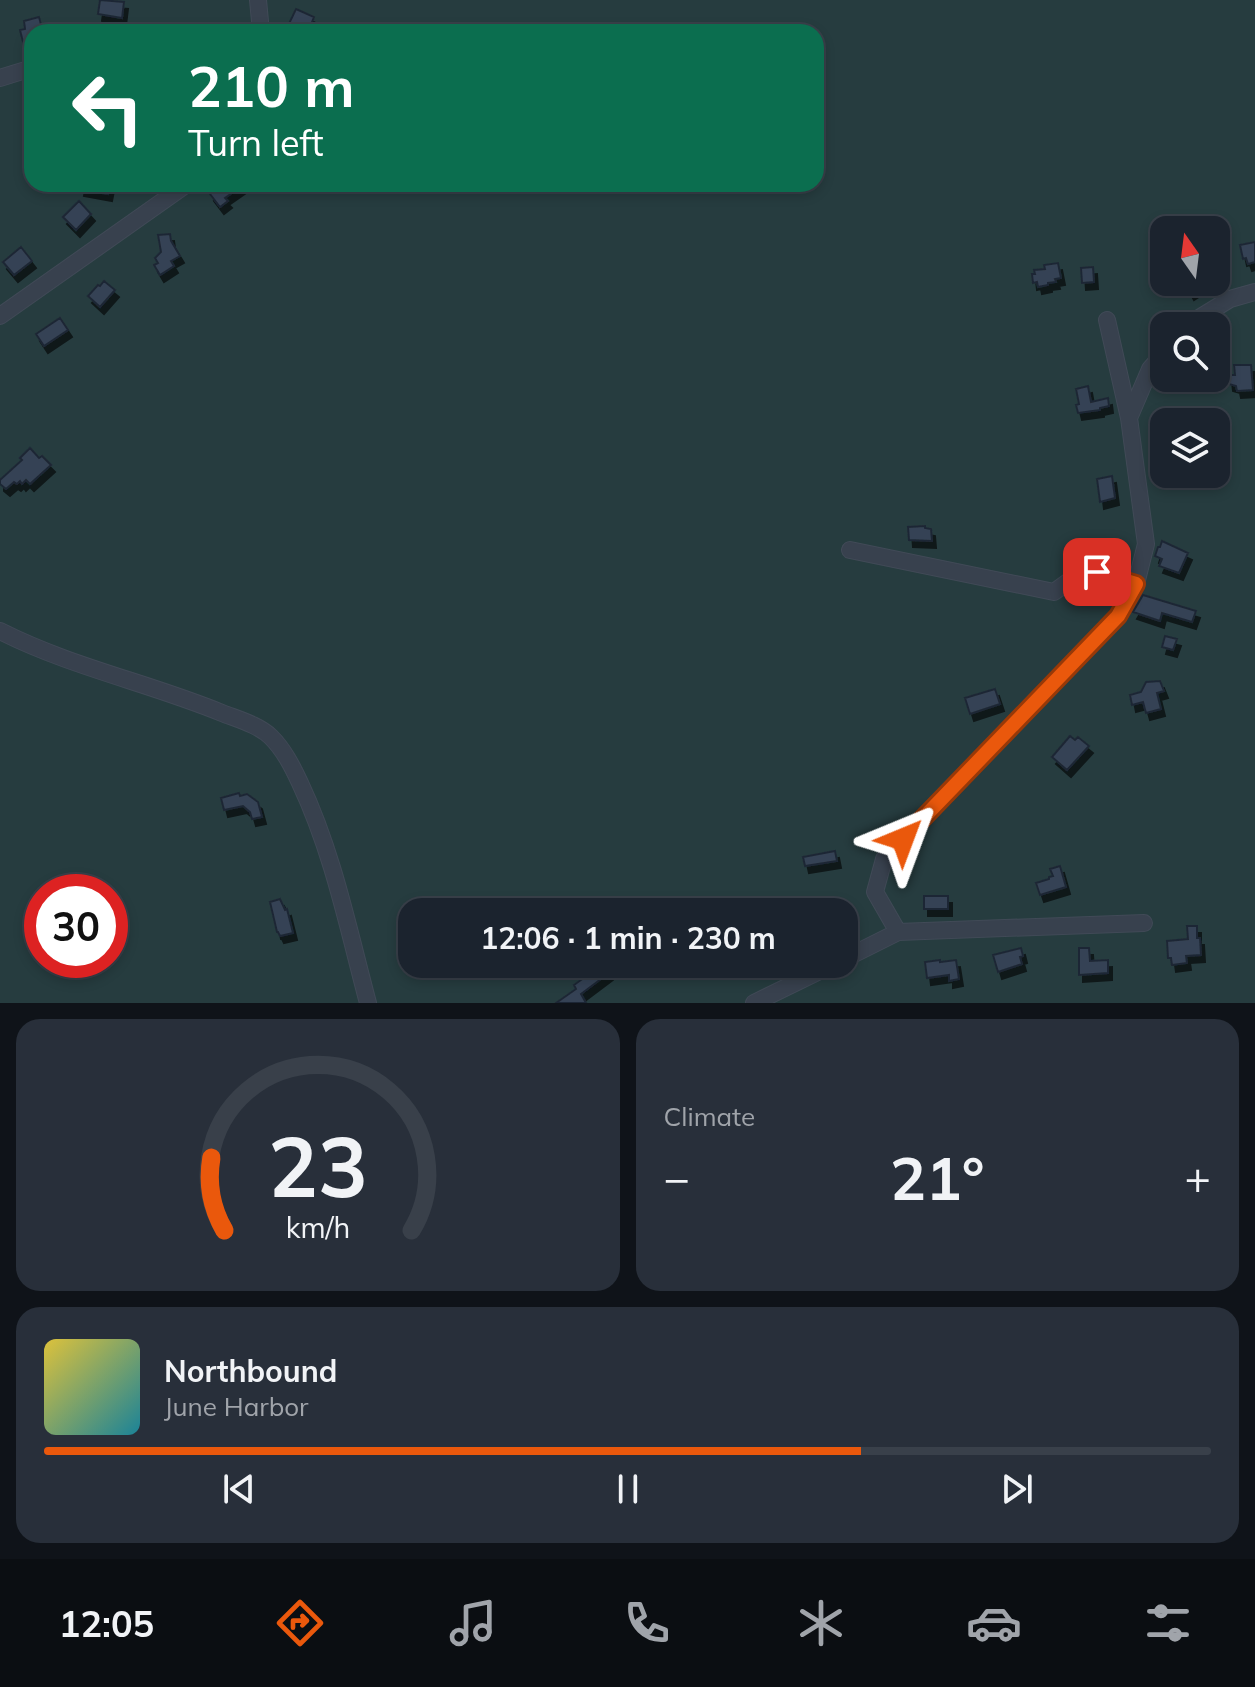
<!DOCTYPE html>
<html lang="en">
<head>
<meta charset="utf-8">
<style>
  :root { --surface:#1b232e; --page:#282f3a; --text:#f1f3f6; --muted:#a0a4aa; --line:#39404a; --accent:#ea580c }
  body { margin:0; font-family:Mulish,sans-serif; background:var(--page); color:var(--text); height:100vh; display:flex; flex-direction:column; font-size:30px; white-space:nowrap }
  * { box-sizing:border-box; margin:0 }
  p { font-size:26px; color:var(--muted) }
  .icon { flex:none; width:44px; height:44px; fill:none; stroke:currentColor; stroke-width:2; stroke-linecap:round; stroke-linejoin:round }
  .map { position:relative; height:1003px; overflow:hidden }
  .panel { display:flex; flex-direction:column; gap:16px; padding:16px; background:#0f1319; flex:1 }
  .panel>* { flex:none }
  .guide { position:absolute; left:24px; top:24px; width:800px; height:168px; border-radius:24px; box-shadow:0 4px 12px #0003,0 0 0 2px var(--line); background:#0b6e4f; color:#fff; overflow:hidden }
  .needle { width:52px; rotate:346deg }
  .tools { position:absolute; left:1150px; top:216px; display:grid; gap:16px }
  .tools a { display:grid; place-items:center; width:80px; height:80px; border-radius:16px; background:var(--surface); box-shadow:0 4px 12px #0003,0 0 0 2px var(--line); font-size:40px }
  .speed { position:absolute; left:24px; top:874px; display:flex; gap:16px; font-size:40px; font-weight:700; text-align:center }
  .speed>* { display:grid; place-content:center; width:104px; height:104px; border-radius:50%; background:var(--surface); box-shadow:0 4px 12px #0003,0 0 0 2px var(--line); line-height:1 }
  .speed .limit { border:12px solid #d22; background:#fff; color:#111 }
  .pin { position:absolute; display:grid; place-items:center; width:68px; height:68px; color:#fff; margin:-34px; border-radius:16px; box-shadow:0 4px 12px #0006 }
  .me { position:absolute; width:88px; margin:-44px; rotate:44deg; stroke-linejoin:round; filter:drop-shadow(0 0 6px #0008) }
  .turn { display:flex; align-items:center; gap:28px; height:168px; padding:0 32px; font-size:36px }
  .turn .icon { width:104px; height:104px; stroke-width:2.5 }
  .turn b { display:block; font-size:56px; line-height:68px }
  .big { font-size:60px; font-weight:700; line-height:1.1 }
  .panel .card { flex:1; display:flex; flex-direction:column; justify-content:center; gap:12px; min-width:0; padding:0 28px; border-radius:24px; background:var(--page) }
  .panel .dial { align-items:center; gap:0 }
  .dial svg { height:208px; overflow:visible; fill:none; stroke:var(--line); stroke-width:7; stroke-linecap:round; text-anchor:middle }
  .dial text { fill:var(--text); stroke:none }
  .song { display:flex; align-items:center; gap:24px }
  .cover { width:96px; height:96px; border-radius:12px; background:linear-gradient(135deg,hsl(50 70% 55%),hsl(190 70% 35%)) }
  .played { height:8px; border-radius:4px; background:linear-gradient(90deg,var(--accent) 70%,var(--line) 70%) }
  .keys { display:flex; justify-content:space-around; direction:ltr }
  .heat { display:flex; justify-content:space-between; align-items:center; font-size:44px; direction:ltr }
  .panel .tiles { flex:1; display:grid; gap:16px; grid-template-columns:1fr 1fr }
  .card:last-child { grid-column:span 2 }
  .trip { position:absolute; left:398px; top:898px; width:460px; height:80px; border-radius:24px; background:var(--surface); box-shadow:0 4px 12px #0003,0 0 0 2px var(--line); font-weight:700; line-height:80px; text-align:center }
  .menu { display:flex; height:128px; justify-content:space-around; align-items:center; background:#0b0e12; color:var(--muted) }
  .menu .icon { width:56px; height:56px }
  .menu .selected { color:var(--accent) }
  .menu b { font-size:36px; color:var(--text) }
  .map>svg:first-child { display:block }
  .green { fill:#263c3f; fill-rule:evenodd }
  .building { fill:#364354; stroke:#1f2835; stroke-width:2; filter:url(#shadow) }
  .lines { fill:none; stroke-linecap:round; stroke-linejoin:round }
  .minor-casing { stroke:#414a57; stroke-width:18 }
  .minor { stroke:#38414e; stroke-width:16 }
  .route-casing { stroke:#983908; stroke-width:20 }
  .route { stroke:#ea580c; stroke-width:14 }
</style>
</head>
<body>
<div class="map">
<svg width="1255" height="1003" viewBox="0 0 1255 1003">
  <defs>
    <filter id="shadow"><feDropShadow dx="4" dy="7" stdDeviation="0" flood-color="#0009"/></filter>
  </defs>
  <rect width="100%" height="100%" fill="#242f3e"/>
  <path class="green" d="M0,0h1255v1003h-1255zM32,32h784v152h-784zM1164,230h52v52h-52zM1164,326h52v52h-52zM1164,422h52v52h-52zM42,892h68v68h-68zM412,912h432v52h-432z"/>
  <path class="building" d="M100,0l24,2 -2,16 -24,-4z
    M296,9l18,8 -6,15h-23z
    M39,17l4,15h-11v12l-8,2 -4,-16 5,-1 -1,-8z
    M81,184h29l-2,10 -28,-5z
    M223,184h22l-20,14 3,3 -8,6 -10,-13z
    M79,201l12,13 -15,16 -13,-13z
    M170,234l1,7 9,15 -9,5 3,5 -14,9 -6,-10 4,-2 -3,-5 6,-6 -3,-17z
    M1255,242v20l-7,2 -2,-6 -3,1 -3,-14z
    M21,247l11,14 -18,14 -11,-13z
    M1058,263l3,15 -6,1 1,3 -8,1v2l-10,2 -1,-5 -4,1 -1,-9h3l-1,-4 11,-1 -1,-4z
    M1093,267l1,15 -12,1 -1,-15z
    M104,281l11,9 -15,17 -12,-11 10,-11 2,1z
    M1184,282h23l-17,11z
    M60,318l8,12 -24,16 -8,-12z
    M1234,365h17l2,25 -16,1 -1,-5 -7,-2 -1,-9h7z
    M1088,386l3,16 17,-4 1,8 -9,2v2l-22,3 -2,-8 3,-1 -3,-15z
    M30,448l9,10 3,-2 9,9 -21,19 -4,-4 -4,4 -2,-3 -3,3 -3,-2 -8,7 -6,-5v-4l22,-20 -2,-2z
    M1112,476l3,22 -15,4 -3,-23z
    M925,526v2l6,1 1,12 -23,-1 -1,-13z
    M1162,541l26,12 -9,20 -20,-7 3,-7 -7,-3 3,-9h2z
    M1143,595l53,16 -4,11 -30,-9 -2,8 -27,-9z
    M1165,636l12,3 -4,11 -11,-3z
    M1160,681l4,10 -7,2 4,16 -15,4 -3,-11 -11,3 -2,-10 11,-3 5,-10z
    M995,689l5,15 -30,10 -5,-16z
    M1070,736l5,4 3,-3 11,9 -22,24 -15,-13z
    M239,793l1,3 7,-2 11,8 4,15 -10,2 -2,-7 -7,-6 -19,4 -3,-12z
    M835,851l2,10 -32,5 -2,-9z
    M1060,866l6,21 -26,8 -4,-12 13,-4v-2l4,-1 -3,-7z
    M924,896h24v13h-24z
    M280,899l5,11 2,-1 6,24 -13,3 -2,-4h-1l-7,-30z
    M1187,926h10v12h3l1,17 -15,1 1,7 -15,2 -1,-7h-3l-1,-17 21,-2z
    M1021,948l2,8 -3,1 2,7 -24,8 -5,-17z
    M1079,948h10l1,13 18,-1v13l-29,2z
    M940,960v2l16,-2 3,19 -10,2v-6l-22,3 -2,-16z
    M589,964h17l3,9 -28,21 5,9h-30l20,-14 -2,-4 18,-13z"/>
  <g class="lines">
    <g class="minor-casing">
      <path id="minor" d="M258,0l3,32
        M0,78l32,-10
        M0,316l187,-132
        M1186,326l44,-27 25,-7
        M1129,418l21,-49 14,-16
        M850,550l204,42 22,-16 21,-4 39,12
        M0,631c71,36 149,52 222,82 15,6 37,12 49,24 13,13 21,29 29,46 33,70 48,145 68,220
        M898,932l-23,-40 9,-33 234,-243 18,-32 10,-40 -17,-126 -22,-98
        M844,959l54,-27 246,-9
        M754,1003l80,-39"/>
    </g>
    <use href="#minor" class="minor"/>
  </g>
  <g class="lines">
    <g class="route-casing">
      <path id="route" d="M903,839l215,-223 18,-32 -39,-12"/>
    </g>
    <use href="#route" class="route"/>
  </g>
</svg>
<div class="tools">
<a><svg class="needle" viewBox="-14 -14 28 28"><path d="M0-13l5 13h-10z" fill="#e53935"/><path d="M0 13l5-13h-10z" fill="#a0a4aa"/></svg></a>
<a><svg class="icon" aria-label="search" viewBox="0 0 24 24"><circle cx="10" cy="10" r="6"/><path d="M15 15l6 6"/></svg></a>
<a><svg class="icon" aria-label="layers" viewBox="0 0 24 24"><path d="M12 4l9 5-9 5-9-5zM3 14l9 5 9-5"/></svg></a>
</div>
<div class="speed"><div class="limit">30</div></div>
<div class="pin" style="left:1097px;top:572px;background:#d93025"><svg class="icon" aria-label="arrive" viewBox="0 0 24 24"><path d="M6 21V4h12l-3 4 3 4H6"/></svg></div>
<svg class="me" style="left:903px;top:839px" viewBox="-20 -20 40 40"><path d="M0-17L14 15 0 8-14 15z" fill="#ea580c" stroke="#fff" stroke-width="4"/></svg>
<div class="trip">12:06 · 1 min · 230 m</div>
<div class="guide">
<div class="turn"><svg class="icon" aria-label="left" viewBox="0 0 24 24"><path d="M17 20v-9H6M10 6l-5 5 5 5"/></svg><div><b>210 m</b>Turn left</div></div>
</div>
</div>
<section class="panel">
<div class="tiles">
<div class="card dial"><svg viewBox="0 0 100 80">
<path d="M14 69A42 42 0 1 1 86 69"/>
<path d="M14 69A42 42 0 0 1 9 41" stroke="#ea580c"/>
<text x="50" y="56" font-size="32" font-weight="700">23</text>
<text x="50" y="72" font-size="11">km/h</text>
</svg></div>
<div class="card"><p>Climate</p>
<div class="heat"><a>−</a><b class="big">21°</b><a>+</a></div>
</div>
<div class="card">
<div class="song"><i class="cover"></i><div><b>Northbound</b><p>June Harbor</p></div></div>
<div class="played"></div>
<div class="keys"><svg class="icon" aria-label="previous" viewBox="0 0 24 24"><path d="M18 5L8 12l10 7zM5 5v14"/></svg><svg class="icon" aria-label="pause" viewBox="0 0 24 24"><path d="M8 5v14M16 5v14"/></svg><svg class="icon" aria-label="next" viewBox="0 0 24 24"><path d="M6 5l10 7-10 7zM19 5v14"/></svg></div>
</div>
</div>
</section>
<nav class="menu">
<b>12:05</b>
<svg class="icon selected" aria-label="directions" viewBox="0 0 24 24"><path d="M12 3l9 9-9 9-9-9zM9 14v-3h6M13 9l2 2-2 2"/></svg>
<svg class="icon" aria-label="music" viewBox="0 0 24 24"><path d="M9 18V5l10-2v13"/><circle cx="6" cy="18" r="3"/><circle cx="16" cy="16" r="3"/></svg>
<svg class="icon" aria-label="phone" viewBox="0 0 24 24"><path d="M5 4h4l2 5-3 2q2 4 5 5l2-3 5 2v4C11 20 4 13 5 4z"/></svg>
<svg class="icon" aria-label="climate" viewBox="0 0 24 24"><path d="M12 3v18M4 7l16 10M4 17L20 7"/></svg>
<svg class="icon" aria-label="car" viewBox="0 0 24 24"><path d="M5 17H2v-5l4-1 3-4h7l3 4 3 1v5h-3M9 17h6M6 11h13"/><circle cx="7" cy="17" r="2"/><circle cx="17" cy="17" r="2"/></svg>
<svg class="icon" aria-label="filters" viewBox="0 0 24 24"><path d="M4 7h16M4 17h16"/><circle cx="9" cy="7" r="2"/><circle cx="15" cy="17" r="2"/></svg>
</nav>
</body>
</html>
